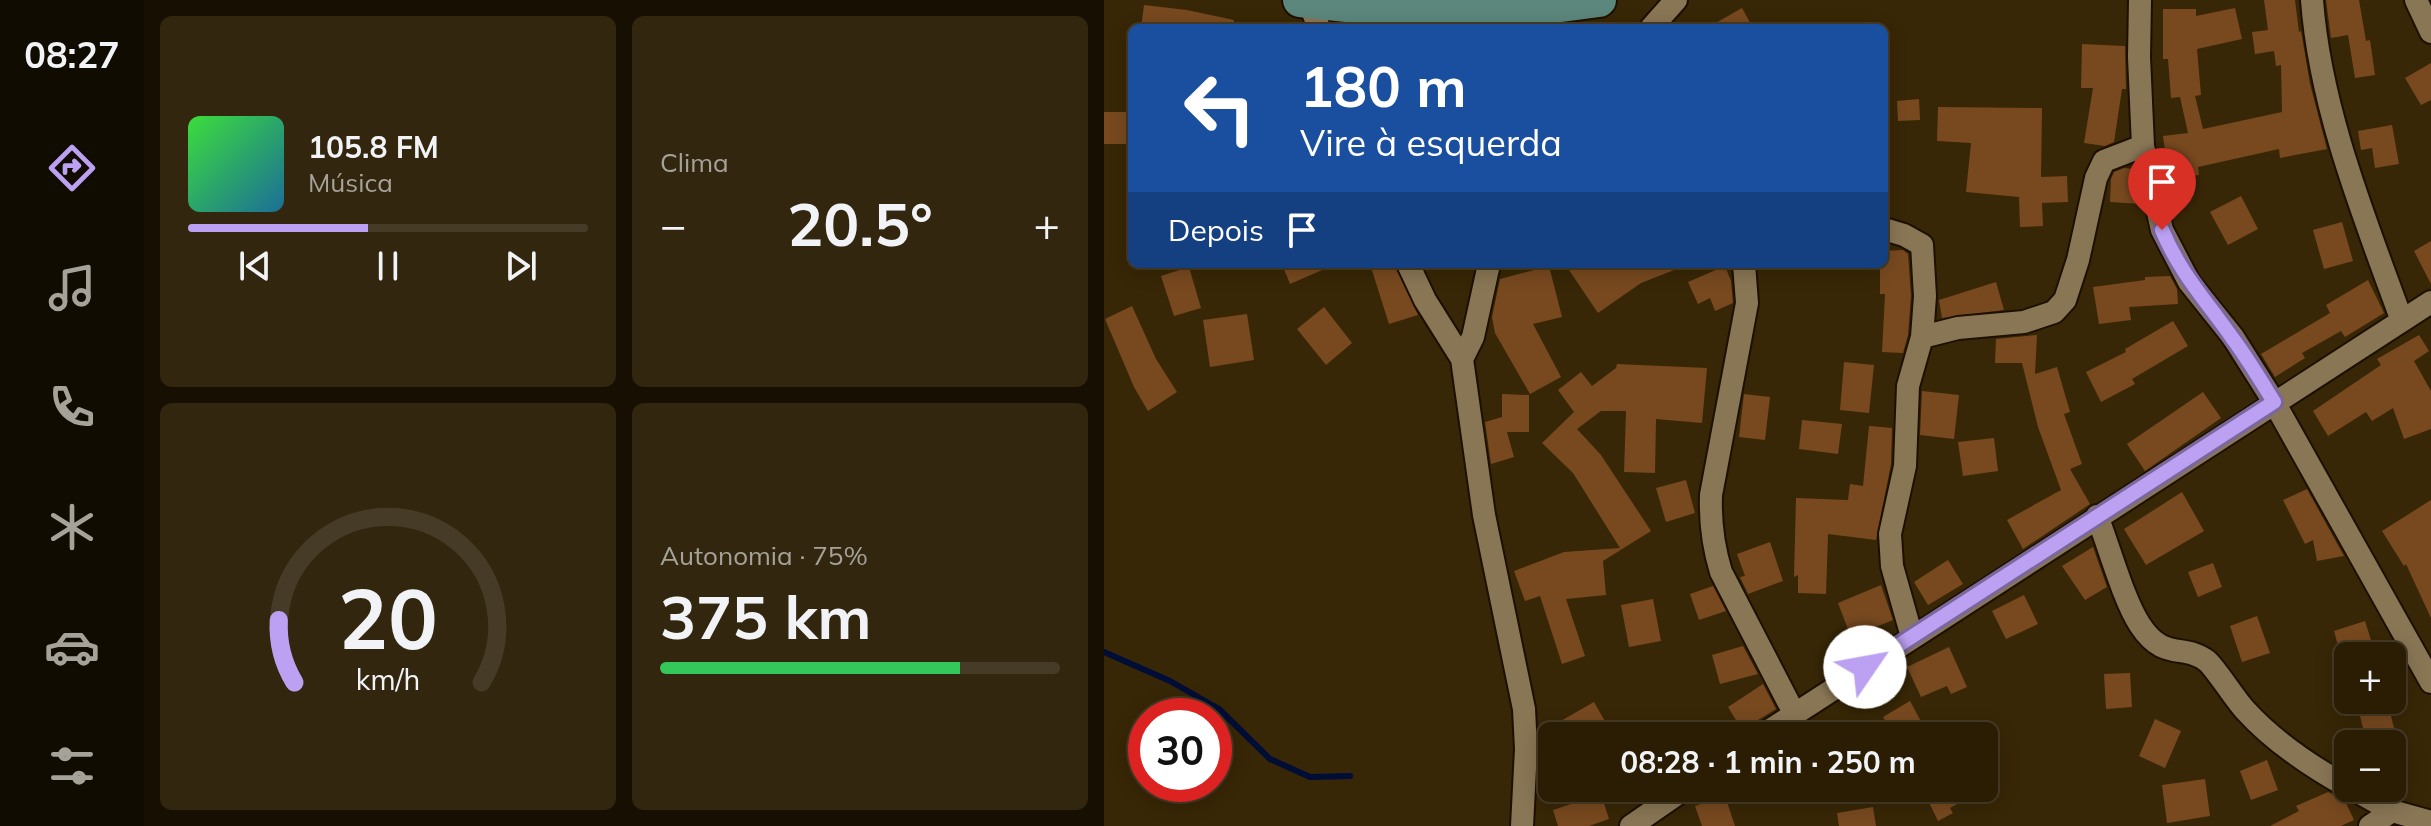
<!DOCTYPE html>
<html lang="pt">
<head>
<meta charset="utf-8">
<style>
  :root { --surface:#2a1d04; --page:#32260e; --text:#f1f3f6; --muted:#a5a29a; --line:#463b26; --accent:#bca0f2 }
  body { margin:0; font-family:Mulish,sans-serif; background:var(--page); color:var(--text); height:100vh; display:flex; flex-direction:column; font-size:30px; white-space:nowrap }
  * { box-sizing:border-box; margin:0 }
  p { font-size:26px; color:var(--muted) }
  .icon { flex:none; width:44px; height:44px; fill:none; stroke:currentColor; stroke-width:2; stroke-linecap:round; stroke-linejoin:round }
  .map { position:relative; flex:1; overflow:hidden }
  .details { display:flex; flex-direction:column; gap:16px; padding:16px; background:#171002; width:960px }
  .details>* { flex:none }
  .guide { position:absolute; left:24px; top:24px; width:760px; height:244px; border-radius:12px; box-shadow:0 4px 20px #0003,0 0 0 2px var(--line); background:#1a4fa0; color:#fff; overflow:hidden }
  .tools { position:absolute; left:1230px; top:642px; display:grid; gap:16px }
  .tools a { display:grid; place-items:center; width:72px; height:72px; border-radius:12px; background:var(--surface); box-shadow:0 4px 20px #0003,0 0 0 2px var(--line); font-size:40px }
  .speed { position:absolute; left:24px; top:698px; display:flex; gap:16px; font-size:40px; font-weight:700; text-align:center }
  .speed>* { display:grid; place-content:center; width:104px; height:104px; border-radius:50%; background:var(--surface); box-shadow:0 4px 20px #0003,0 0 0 2px var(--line); line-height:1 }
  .speed .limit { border:12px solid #d22; background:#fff; color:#111 }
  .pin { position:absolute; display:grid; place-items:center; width:68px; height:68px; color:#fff; margin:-82px -34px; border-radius:50% 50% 50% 0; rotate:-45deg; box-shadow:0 0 8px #0007 }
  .pin .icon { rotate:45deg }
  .me { position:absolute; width:88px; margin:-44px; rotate:57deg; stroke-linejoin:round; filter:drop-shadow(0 0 6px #0008) }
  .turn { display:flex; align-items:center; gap:28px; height:168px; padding:0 40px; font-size:36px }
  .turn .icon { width:104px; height:104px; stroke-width:2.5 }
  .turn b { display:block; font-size:56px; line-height:68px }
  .then { display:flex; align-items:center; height:76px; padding:0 40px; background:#0003; gap:16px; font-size:30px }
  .big { font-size:60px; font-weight:700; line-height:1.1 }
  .details .card { flex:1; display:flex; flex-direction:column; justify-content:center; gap:12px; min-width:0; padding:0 28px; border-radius:12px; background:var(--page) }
  .details .dial { align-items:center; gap:0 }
  .dial svg { height:208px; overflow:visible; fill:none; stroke:var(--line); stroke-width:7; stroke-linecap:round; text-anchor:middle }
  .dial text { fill:var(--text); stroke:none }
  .song { display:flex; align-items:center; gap:24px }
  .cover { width:96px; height:96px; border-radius:12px; background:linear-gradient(135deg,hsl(120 70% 55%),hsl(200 70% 35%)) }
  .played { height:8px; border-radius:4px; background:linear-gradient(90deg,var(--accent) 45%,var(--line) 45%) }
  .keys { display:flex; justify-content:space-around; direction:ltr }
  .heat { display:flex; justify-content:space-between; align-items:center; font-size:44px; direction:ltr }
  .charge { height:12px; border-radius:6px; background:linear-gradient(90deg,#34c759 75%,var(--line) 0) }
  .details .tiles { flex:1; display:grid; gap:16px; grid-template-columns:repeat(2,1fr) }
  .trip { position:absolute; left:434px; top:722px; width:460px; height:80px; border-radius:12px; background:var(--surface); box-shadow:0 4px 20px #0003,0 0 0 2px var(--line); font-weight:700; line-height:80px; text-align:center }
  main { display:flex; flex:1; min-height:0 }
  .dock { display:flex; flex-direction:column; width:144px; justify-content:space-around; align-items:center; background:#110c02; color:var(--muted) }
  .dock .icon { width:56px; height:56px }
  .dock .current { color:var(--accent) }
  .dock b { font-size:36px; color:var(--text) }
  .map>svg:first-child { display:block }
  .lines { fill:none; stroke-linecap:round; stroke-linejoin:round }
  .stream { stroke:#000d36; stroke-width:6 }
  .building { fill:#78491f }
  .minor-casing { stroke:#1d1000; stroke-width:26 }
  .primary-casing { stroke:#1d1000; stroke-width:38 }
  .minor { stroke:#897655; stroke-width:22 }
  .primary { stroke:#5c877c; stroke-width:34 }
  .route-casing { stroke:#7a689d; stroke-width:20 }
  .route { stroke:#bca0f2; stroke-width:14 }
</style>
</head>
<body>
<main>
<nav class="dock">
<b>08:27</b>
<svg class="icon current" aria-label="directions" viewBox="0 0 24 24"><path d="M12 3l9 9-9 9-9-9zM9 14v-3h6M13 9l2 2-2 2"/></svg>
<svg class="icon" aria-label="music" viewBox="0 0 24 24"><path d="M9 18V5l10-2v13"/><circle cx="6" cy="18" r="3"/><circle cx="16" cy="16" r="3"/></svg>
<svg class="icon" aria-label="phone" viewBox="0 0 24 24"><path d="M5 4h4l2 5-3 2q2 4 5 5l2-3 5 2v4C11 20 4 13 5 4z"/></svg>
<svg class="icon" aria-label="climate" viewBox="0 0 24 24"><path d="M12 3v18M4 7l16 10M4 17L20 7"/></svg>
<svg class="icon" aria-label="car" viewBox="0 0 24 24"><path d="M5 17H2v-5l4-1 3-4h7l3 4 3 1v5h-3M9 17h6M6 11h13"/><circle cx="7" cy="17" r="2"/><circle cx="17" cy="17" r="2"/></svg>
<svg class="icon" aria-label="filters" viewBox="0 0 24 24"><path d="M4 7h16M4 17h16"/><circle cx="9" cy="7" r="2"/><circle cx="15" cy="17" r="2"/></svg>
</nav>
<section class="details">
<div class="tiles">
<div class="card">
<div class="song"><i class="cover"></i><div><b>105.8 FM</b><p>Música</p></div></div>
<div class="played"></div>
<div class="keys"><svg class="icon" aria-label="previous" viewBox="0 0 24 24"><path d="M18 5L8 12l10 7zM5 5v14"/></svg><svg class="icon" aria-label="pause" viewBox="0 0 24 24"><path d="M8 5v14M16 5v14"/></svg><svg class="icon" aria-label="next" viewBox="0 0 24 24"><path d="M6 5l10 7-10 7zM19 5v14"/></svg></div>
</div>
<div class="card"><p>Clima</p>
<div class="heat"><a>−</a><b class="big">20.5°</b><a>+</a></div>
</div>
<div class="card dial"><svg viewBox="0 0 100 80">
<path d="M14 69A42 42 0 1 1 86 69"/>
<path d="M14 69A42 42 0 0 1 8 45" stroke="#bca0f2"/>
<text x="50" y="56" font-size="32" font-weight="700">20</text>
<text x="50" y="72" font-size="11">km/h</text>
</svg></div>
<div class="card"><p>Autonomia · 75%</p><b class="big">375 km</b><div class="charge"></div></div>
</div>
</section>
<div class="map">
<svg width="1327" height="826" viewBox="0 0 1327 826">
  <rect width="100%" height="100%" fill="#382706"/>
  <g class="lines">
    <path class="stream" d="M0,652l66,29 49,28 51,50 40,18 40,-1"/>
  </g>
  <path class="building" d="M1160,0h31l4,32 2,-1 9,53 17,65 -47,9 -1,-9 -81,18 1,8 -30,4 -6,-43 25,-3 -8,-36 -9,1 -3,-39h-5v-50h33v7l39,-8 7,31 -45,10 4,46 -6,1 8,33 79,-17 -1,-47 -5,1 -2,-15 -19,3 -3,-22 16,-2z
    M1222,0h33l7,41 4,-1 5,35 -20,3 -7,-43 -17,3z
    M40,5l43,5 47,10 -1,8h-92z
    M638,8l11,20h-46z
    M978,44l43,2 1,43h-4l-8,53 -9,4 -21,-3 9,-55h-12z
    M1327,63v37l-10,5 -16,-27z
    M815,99l1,21 -22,1 -1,-20z
    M834,107l104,1 -1,69 26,-1 1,26 -26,1 1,23 -23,1 -1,-30 -53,-5 5,-49 -34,-2z
    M0,112h28v32h-28z
    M1288,125l7,39 -24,4 -3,-20 -11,2 -3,-19z
    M1020,168l10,1 8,35 -32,-2 1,-23 3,-7z
    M1137,196l17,33 -30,16 -18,-33z
    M1238,222l11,39 -29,8 -11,-39z
    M1327,241v43l-17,-33z
    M799,250l5,4 3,42 -3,39 -5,18 -21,-1 3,-58h-5v-30h4v-13z
    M178,264h54l-46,20z
    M266,264h24l24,51 -29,9z
    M461,264h122v1l-46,18 -43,30z
    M445,266l13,51 -29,7 28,53 -31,17 -35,-61 -3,-16 8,-38z
    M621,266l6,15 2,22 -18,8 -5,-13 -12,6 -10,-22z
    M85,267l12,41 -27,8 -13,-40z
    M1066,276l7,13 1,15 -49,3 2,13 -32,4 -6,-37 52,-7v-3z
    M1264,280l16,33 -39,24 -4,-6 -39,22 3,5 -30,19 -14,-23 69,-41 -4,-8z
    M892,282l8,28 -62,8 -3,-18z
    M28,306l24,53 21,33 -29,19 -14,-24 -29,-68z
    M220,307l28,36 -26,22 -29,-36z
    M143,314l7,46 -44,7 -7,-47z
    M1069,321l15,25 -56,33 3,5 -34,18 -15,-30 40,-20 -1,-3z
    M933,335l-2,39 22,-7 13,45 -6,2 18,50 -12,5 20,35 -67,45 -16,-29 54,-30 -23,-63 -16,-64h-27l1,-24z
    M1315,335l10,16 -15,10 17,30v38l-27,10 -11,-31 -21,13 -6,-9 -38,24 -15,-25 68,-46 -4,-6z
    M740,362l30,3 -5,48 -29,-3z
    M513,364l90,4 -5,55 -46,-4 -1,54 -31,-1 2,-61h-25l-24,18 24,26 50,76 -48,30 3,34 -40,4 19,57 -23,8 -22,-68 -15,5 -11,-30 50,-19 56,-4 -47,-75 -31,-30 32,-31 -16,-22 23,-18 11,14 24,-18z
    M818,391l37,4 -5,44 -34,-4z
    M1099,392l18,26 -76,53 -18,-27z
    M398,394l27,1v37h-22l7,25 -23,7 -6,-42 17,-5z
    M640,394l26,3 -5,43 -26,-3z
    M698,420l40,4 -4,30 -39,-5z
    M765,426l23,2 -1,36 -15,76 -48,-6 -2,60 -28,-1v-18l-4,2 2,-79 52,2 2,-16 13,2z
    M890,438l4,33 -35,5 -5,-34z
    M582,480l9,33 -29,9 -10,-34z
    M1203,489l37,67 -27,5 -4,-21 -8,4 -22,-44z
    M1078,492l22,39 -58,34 -22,-36z
    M1327,500v118l-25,-54 -2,2 -22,-35z
    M666,542l13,39 -35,13 -8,-17 5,-1 -8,-22z
    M989,547l14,40 -22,13 -23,-34z
    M844,560l15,24 -35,21 -14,-23z
    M1109,563l9,24 -24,10 -10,-25z
    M777,585l12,35 -42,17 -13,-34z
    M609,586l13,25 -27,9 -9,-26z
    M920,595l14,29 -32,15 -14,-28z
    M549,599l8,42 -32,6 -8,-42z
    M1153,616l13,37 -28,9 -12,-36z
    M1261,621l11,35h-35l-7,-25z
    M639,646l15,28 -38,10 -8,-29z
    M845,647l18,40 -16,7 -4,-8 -26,11 -14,-30z
    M1026,673l2,34 -26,2 -2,-35z
    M659,684l13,25 -34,21 -14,-23z
    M1252,700h31l11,44h-31z
    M806,701l19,35h-35l-11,-19z
    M490,702l16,28 -10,6h-42l-6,-10z
    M1051,719l26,12 -16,37 -26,-12z
    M1163,760l11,30 -27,10 -11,-29z
    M1101,779l5,37 -43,7 -5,-38z
    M818,788h65l-37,20 3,5 -15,8z
    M1224,792l17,9 9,19 -13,6h-71l29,-15 -3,-5z
    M497,794l8,25 -20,7h-31l-5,-16z
    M621,796l10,30h-33l-7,-20z
    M769,807l3,19h-37l-2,-13z"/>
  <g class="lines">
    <g class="minor-casing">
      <path id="minor" d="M1036,0l-1,57 4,89 19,84 27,52 44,55 41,65 157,280
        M1208,0c8,109 53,219 90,321
        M1312,0l15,32
        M205,2l10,26
        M547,28l25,-28
        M780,229l20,6 18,10 3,51 -3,41 36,-9 66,-6 30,-10 11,-12 13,-40 18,-82 8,-17 39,-15
        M304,264l17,36 37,59 22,156 40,194 2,40 -4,77
        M640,264l3,39 -36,192c-1,27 2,51 10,77l73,141
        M358,359l11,-22 16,-73
        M993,516c12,30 26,83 43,109 24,37 44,18 67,36 10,9 27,37 38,49 29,32 65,56 103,77
        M808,637l-20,-71 -2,-32 15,-68 3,-80 14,-49
        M657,736l670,-434
        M1247,788l41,23 39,11
        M527,826l55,-38
        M1266,826l22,-15"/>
    </g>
    <g class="primary-casing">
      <path id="primary" d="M196,0l75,8 118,6 106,-14"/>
    </g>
    <use href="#minor" class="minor"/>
    <use href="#primary" class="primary"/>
  </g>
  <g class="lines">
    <g class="route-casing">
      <path id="route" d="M761,667l409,-265c-13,-21 -26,-43 -41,-63 -27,-39 -52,-64 -71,-109"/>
    </g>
    <use href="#route" class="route"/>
  </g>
</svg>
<div class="tools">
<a>+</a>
<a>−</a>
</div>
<div class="speed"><div class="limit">30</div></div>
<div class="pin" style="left:1058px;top:230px;background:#d93025"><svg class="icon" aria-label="arrive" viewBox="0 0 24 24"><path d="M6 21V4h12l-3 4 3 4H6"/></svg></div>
<svg class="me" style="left:761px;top:667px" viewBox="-20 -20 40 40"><circle r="19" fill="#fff"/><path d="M0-13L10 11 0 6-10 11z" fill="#bca0f2"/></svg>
<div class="trip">08:28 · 1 min · 250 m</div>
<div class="guide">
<div class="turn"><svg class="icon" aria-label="left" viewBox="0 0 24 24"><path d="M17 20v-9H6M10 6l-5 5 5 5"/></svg><div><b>180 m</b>Vire à esquerda</div></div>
<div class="then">Depois<svg class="icon" aria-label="arrive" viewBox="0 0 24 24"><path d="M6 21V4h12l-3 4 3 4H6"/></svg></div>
</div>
</div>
</main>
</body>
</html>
